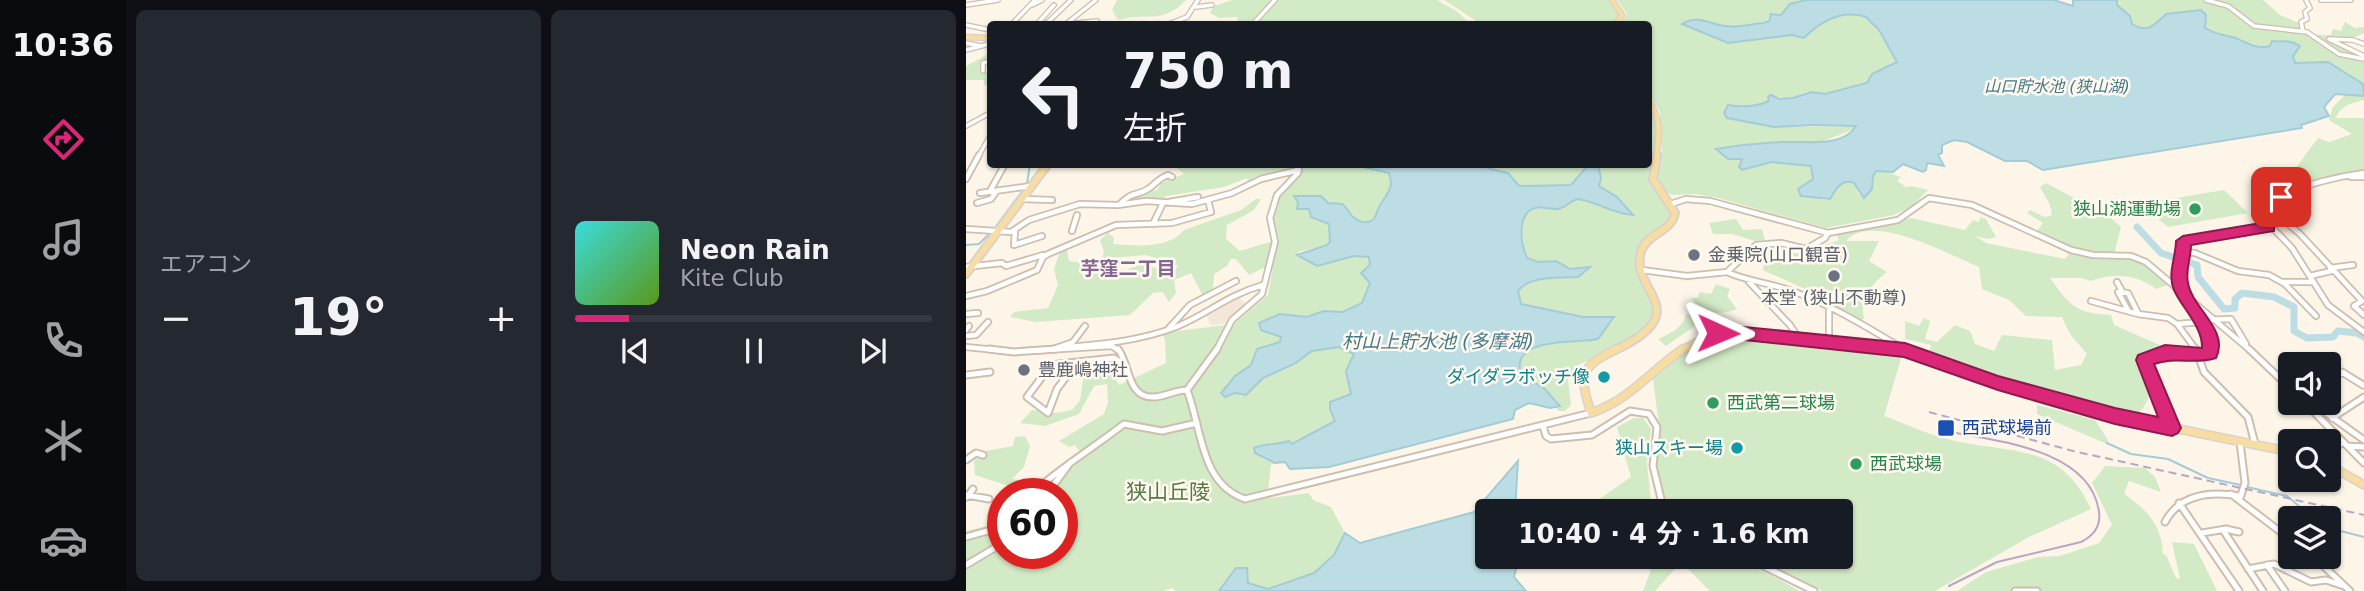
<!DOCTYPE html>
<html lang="ja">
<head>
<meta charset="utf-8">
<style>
  :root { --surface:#171b24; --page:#242831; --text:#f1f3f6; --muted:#9ea1a6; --line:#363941; --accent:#db2777 }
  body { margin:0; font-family:"DejaVu Sans","Noto Sans JP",sans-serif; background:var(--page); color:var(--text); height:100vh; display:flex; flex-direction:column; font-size:26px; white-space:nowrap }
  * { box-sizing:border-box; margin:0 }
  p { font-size:23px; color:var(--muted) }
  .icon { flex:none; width:38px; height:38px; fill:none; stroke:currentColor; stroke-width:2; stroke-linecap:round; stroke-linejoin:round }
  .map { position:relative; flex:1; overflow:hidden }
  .sheet { display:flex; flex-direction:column; gap:10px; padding:10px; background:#0d0f14; width:840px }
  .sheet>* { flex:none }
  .hud { position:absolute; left:21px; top:21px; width:665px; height:147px; border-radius:7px; box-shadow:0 2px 5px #0004; background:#171b24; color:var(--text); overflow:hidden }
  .tools { position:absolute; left:1312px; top:352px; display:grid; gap:14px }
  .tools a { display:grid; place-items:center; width:63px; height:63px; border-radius:7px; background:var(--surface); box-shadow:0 2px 5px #0004; font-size:35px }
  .speed { position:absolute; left:21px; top:478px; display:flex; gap:14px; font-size:35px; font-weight:700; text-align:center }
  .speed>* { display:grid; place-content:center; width:91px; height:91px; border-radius:50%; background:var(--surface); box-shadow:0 2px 5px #0004; line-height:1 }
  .speed .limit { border:10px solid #d22; background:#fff; color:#111 }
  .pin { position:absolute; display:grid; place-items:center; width:60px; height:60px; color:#fff; margin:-30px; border-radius:14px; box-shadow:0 4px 10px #0006 }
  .me { position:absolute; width:77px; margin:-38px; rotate:91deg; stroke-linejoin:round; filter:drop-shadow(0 0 5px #0008) }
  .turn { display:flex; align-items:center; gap:24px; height:147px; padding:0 21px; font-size:32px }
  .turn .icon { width:91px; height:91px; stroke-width:2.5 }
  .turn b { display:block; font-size:49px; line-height:60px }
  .big { font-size:52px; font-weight:700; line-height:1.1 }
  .sheet .tile { flex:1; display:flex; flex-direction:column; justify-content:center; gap:10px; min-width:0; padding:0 24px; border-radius:10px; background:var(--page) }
  .song { display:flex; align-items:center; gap:21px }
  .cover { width:84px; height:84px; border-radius:10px; background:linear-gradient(135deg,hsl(180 70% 55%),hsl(90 70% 35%)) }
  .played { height:7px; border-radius:4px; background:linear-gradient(90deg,var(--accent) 15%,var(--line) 15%) }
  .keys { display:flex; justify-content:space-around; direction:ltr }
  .heat { display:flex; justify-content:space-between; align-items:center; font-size:38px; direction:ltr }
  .sheet .tiles { flex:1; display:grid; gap:10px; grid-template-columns:repeat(2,1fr) }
  .trip { position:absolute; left:509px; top:499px; width:378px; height:70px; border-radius:7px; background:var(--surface); box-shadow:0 2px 5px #0004; font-weight:700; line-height:70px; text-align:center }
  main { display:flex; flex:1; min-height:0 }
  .tab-bar { display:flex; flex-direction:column; width:126px; justify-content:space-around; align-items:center; background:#090b0e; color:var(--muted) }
  .tab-bar .icon { width:49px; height:49px }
  .tab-bar .on { color:var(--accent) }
  .tab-bar b { font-size:32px; color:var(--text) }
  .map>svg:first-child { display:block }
  .residential { fill:#f3e8d7 }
  .green { fill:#d3eac6 }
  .water { fill:#bddde5; stroke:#a3ccd7; stroke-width:2 }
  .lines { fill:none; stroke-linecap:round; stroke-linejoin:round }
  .stream { stroke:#a3ccd7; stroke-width:2 }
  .river { stroke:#bddde5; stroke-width:7 }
  .minor-far2-casing { stroke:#cebeae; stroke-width:6 }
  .minor-far1-casing { stroke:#cebeae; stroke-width:8 }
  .minor-casing { stroke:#cebeae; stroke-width:9 }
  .major-far2-casing { stroke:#d9d2cd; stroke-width:7 }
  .major-far1-casing { stroke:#d9d2cd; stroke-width:10 }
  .major-casing { stroke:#d9d2cd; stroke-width:10 }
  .minor-far2 { stroke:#fff; stroke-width:3.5 }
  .minor-far1 { stroke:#fff; stroke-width:4.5 }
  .minor { stroke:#fff; stroke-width:5 }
  .major-far2 { stroke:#f8dda3; stroke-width:4.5 }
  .major-far1 { stroke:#f8dda3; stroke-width:6 }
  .major { stroke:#f8dda3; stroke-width:7 }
  .tram { stroke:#b9a6c6; stroke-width:2 }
  .rail { stroke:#b9a6c6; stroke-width:2; stroke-dasharray:8 5; stroke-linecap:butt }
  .route { fill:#db2777; stroke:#8e194d; stroke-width:2 }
  .leisure-dot { fill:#2e9e5b; stroke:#fff9ef; stroke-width:2.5 }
  .worship-dot { fill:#6b7280; stroke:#fff9ef; stroke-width:2.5 }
  .culture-dot { fill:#0f9aa8; stroke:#fff9ef; stroke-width:2.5 }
  .transit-dot { fill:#1a4fb4; stroke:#fff9ef; stroke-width:2.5 }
  .labels { text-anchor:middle; stroke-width:5; stroke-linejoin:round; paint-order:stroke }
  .far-water-label { font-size:16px; font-style:italic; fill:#477a88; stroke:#fff9ef }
  .leisure-label { font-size:18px; fill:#27864d; stroke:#fff9ef; text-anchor:start }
  .worship-label { font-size:18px; fill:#5b616d; stroke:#fff9ef; text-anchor:start }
  .culture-label { font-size:18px; fill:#0d838f; stroke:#fff9ef; text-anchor:end }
  .transit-label { font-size:18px; fill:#164399; stroke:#fff9ef; text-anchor:start }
  .neighbourhood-label { font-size:19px; font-weight:bold; fill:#856592; stroke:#fff9ef }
  .water-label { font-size:19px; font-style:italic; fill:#477a88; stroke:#fff9ef }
  .near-park-label { font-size:21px; fill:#527b44; stroke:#fff9ef }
</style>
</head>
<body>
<main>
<nav class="tab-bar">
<b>10:36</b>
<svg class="icon on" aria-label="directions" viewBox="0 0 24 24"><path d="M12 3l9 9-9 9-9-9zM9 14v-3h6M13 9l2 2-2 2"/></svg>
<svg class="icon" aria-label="music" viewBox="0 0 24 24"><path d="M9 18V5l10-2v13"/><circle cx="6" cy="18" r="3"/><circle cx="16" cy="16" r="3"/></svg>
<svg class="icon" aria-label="phone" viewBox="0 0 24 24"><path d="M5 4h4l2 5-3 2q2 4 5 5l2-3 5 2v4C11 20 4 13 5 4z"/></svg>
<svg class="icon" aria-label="climate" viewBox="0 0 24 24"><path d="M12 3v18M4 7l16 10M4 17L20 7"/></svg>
<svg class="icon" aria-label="car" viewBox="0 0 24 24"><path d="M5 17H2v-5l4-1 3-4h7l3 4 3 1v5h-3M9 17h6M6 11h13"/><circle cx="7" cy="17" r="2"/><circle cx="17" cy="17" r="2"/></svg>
</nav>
<section class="sheet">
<div class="tiles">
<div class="tile"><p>エアコン</p>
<div class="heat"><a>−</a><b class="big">19°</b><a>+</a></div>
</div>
<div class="tile">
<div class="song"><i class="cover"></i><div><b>Neon Rain</b><p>Kite Club</p></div></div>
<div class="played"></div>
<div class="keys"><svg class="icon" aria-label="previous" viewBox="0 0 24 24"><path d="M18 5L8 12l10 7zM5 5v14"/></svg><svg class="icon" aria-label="pause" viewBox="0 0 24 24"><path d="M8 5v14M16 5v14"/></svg><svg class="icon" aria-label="next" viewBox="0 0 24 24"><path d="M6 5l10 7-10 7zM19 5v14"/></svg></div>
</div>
</div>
</section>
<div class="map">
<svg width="1398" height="591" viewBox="0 0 1398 591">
  <rect width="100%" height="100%" fill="#fcf5e8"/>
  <path class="residential" d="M270,293l11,13 -19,17 -17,2 -6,-13z"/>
  <path class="green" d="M151,0h69c-24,25 -39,12 -68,20l-6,-10z
    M266,0h205l21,12 12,12h-282c10,-5 35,-1 49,-2l1,-5 -19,1 -9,-5 4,-7z
    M478,0h168l10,16 -6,8h-135z
    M651,0h189l-17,5 -8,10 -10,-1 -5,8c-13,2 -26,5 -39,4 -17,-1 -26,-11 -44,-3l45,20 64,-8 12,3c14,-13 44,-34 64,-20 9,6 11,15 16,23 6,8 14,14 11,24 -12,1 -22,7 -28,18l-44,11 -11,-2 -19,6 -25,-1 1,4 -4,3 -35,2 -5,6c46,20 81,14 130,14v3l-37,14 -33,-1 -69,7 7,3 5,7 13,-1 1,12 29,-8 40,4 2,13 -15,10 3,7 26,4c11,-7 11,-22 27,-17l5,11 7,3 7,-12 1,-13 7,-2 20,7 -4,4 9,6 5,-1 17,4 -17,17 -17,8 -68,13 -108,-30 -23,-4 -23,1 -9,-5 -8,-15 7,-24 -2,-30v-9l-11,-19 -1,-69h-27l6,-10z
    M1151,0h146l17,15 21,9v5l-30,-4 3,4c16,1 44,8 57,6l2,-6 8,2 4,-9 10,6 9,-1v6l-16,7 -14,-2 16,14 14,3v30l-36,-23 -33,1 -2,-7 7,-10 -29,-4 -1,3c-17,4 -22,-4 -38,-8 -13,-3 -13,-1 -27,-9l-6,-18 -36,5 -9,12 -11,2 -11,-5 -2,-8 -13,-11z
    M24,53v7l-8,3 -1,8 9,2v12h-6v-5h-18v-14z
    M1379,95l19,1v4c-12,3 -23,5 -28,18h28v54l-28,2 -59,19 41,-55 11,4 23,-8 -23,-14 4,-13z
    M683,100c15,19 8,52 4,74l18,30 3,15 -26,22 -7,21 17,49 -20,30 -58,23 -12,15 3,26 -6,6h-6l-3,-3 4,-2c-8,-14 -24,-23 -39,-31 -8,-28 33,-34 52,-35 8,-1 15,2 22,-1 9,-4 12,-13 19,-19l-1,-4 -30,1 -62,-13 -3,-13c18,-22 52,-4 72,-24l-20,2 -18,-9 -15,2 -12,-5 -3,-33 3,-8 8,-7h26l11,-8 10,-2 51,17v-5l-15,-15 -17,-10 -1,-21 50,-1z
    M327,164l4,5 -49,15 -1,-6 -23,9 -58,9 -4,6 -39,1 5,-4 7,1 4,-8 18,-2 4,-7 23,-9 -7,-6 5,-3z
    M336,165h52l35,7 2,16 -14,27 -8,6h-11l-15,-17 -15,-1 -5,-6 -30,-1 5,6 1,8 10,-1 2,8 18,7 1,18 -3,3 -29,7 -1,4 20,10 37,-10 15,1 1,7 -9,10 8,6v8l-7,15 -19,9 -19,-1 -17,6 -27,-3 -21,9 2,7 20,7 -1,5 -23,7c-7,16 -3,15 -20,25 -5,3 -7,8 -12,12l2,11 8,-4 7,3 21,-18 33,-15 17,-12 26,-4 15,6 -8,18 5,23 -20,7 4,19 -43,24 -21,-1 -17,5 8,10 13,5 -4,2 -3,26 3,7 38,-5 4,7 18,7 14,26 -11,22 -20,18 -46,16 -20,-6 -1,-15 -16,6 -12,17h-43l-4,-3 -8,3h-198v-60l25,-6 12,-9v37h59v-59l-52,-1 -1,-7 -34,-11 -1,-14 12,-10 27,-5 2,-9 10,-1 5,10 -6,21 -12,12 24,5 45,-31 -6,-8 -6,2 -10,-6 45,-27 4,-12 -1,-18 -13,2 -15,28 -34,12 -25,-3 12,-13 25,3 15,-3 8,-10 5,-32 24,1 10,16 47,-22 -1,-24 -4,-6 73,-9 34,-29 5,-27h-10l-14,7 -13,-16h-5l-4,7 -13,8 -1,16 -10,6 -12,-23 -17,7 2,13 -7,9 -6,-10 -10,1 -23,22 -94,7 -26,-5 4,-5 34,-4 10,-23 -4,-16 6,-17 7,-2 2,11 14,2 13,-3 2,8 29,2 20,-10 5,7 18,6 8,-6 -3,-4 -30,-8 -43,4 2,-8 -4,-11 8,-7 6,5 -1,6c22,2 56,5 71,-14l57,-20 15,-11h5l-7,11 -27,15 -1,14 14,12 36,-11 3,-1 -6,-18 7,-25 21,-22z
    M518,165h104l-17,20 -52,1 -11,-13 -18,-4z
    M1080,183l64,34 11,10 -8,31 26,2 32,24 -15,5c-19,-15 -43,-16 -65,-8l-10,-3h-31c20,27 24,35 61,37l3,10 46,20 -2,6 -15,7c10,25 13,37 -7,58 -71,-13 -141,-35 -208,-61l3,-10 -26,-6v-18l14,5 5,-8 6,3 -5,18 12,3 18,-17 15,6 5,13 19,7 8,-16 50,5 3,30 26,-5 6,-11 -17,-20 -8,-17 -36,-1 -17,-16 -27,-11 -3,-22c-29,-12 -108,-56 -133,-26h33l-10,20 18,11c-14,10 -28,28 -23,46l-3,4 -48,-25 1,-4 -51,-23 1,-6 11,-12 -7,-5 2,-2 28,9 41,-14 -3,-6 75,-16 54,12 8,-10 6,2 1,-5 6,2 10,18 -8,2 -13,-3 11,7 79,16 4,-5 -33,-22 7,-9 -16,-10 3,-3 15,7 7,-2 -2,-10 -10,-18z
    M1258,190l24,23 -80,14 -27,-23z
    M770,219l7,11 19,-1 3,11 -10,1 -23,-7h-19l-4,-11z
    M750,284l14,5 -3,7 10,13c-17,7 -34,5 -46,-11h6l3,-6 11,2z
    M720,314l13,1 6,4 -39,27 -8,-7c12,-5 26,-12 28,-25z
    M755,337h24l157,18 -18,61c20,7 40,17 60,22 63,18 114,0 147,71l-62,28 -94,54h-112l-74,-34 92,-1v-45h-174l-10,-34 -2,-21 5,-23 -7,-54c18,-21 41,-37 68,-42z
    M1071,405l58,15 13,20 -1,4 -70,-30z
    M668,418h9l8,11 -4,34 5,48h-70l49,-34 -14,-50z
    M1139,466l40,2 10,9 6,15 -32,-11 -5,13c23,15 38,32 39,60l3,1 10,23 4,1 -8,-37 22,2 23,47h-260l29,-19 52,-15 22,-1 39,-13 13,-18 -20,-42z
    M683,556c64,0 93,-1 150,35h-89l-29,-29 -26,29h-12l10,-26z"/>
  <path class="water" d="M840,0h248l19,6v-6h44v5l13,11 2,8c16,10 22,1 34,-10l35,-4 5,5 -1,13c12,7 15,6 27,9 15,4 21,13 38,9l2,-5c14,2 15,-3 28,5l-7,10 2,7 33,-1 35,22 1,12 -29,-2 -11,13 5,9 -28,9 1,3 -259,42 -16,-9h-22l-38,-19 -13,-2 -12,5v8l-4,2 6,11 -17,-3 -1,7 -3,2 -20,-8 -10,8 -17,-1 -3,5 -1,13 -8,9 -10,-15c-12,-5 -19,7 -24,16l-29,-3 -3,-7 15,-10 -2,-13 -40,-4 -29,8 -3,-3 3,-8h-14l-12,-10c20,-4 46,-6 67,-7 22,-1 60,6 73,-16l-43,-1 -39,2 -47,-9 -3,-5 4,-8c14,2 29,2 41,-4l-1,-4 3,-2 8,4 14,-1 19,-6 13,2 42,-11 5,-9 25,-12 -18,-32 -13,-13c-24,-8 -46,5 -62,21l-12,-3 -64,8 -46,-19c15,-10 27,0 43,2 12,2 26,-2 39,-3l5,-2 2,-7 10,1 9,-11z
    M388,165h130l6,4 18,4 11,13 52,-1 17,-20h10l3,13 -2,8 18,11 16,18c-20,-1 -35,-13 -55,-16 -7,1 -13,9 -20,10 -7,1 -15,-3 -23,-1 -19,5 -14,37 -8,50l11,4 18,-1 14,8 20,-2 -12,10c-17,1 -48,-2 -60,14l3,13 62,13h31l-16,22c-19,5 -89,-4 -77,36l23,13 16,18 -10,2 -21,-5 -14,7 -2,9 -184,48 -39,2 -5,-7 -10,1 -20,-10 -1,-5c12,-5 23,-3 35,-7l3,3 43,-23 -5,-12v-7l21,-8 -5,-23 8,-17 -15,-7 -27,4 -16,12 -33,15 -17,17 -11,-2 -10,4 -4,-4 14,-17 16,-11 6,-16 23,-7 1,-5 -20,-7 -2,-7 21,-9 27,3 17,-6 19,1 19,-9 8,-20 -9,-10 9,-8 -1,-8 -15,-1 -37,10 -20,-11 30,-10 3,-3 -1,-18 -18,-7 -2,-8h-12l1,-7 -4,-6h27l7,7 14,1c8,6 9,16 21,18 14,2 12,-10 18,-18 7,-12 13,-16 8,-31z
    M552,461l-3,50h-27v45l31,1 -5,20 12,14h-307l17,-23h11l1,15 20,6 46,-16 20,-18 11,-22 15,10 114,-31z"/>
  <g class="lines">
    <path class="stream" d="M61,184l3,-20
      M28,229l30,-40
      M0,245l13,-1 11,-11
      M1141,443l24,11 37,5 40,19 33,7
      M1281,487l40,9 26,22
      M1363,528l35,9"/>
    <path class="river" d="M1171,227l24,26 36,12 1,12 26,32 11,-1v-9l7,-6 32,4 20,10v24l13,7 26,-1 5,-6 19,2 7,4"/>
    <g class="minor-far2-casing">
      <path id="minor-far2" d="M1240,0l22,6 26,20 53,6 32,22 25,5
        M1355,0h30
        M0,5l32,-5
        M66,5l10,-5
        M230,7l16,-2
        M46,24l23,-24
        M71,24l17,-19
        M80,24l25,-24
        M100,24l30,-24
        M101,24l30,-3
        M203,24l18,-7 11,-17
        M287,24l22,-24
        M0,25l24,5
        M1337,31l-2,-9 6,-3 -2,-7 5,-4 -4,-8
        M0,43l15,3
        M1398,44l-11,-4 -24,-1 35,17
        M0,50l23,-6
        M17,71v-8l7,-2
        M0,126l24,-13
        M12,157l12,-21v-8"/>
    </g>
    <g class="minor-far1-casing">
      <path id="minor-far1" d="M1398,173c-23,3 -65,12 -84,25 -7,5 -10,15 -14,23l26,27 36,57 36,27
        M1385,177h13
        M0,179l13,-24
        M24,191l15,-27
        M14,193l51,-7
        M1313,198l12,13
        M56,199l30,1
        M203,202l29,-5
        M11,203l14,-4 5,-7
        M155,203c12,-12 16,-7 27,-14 8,-5 9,-10 20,-14l4,2
        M705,204l15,-5 24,2 118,32 70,-13 31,-22 43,7 99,45 22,5 38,1 15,6 105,89
        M1302,215l39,-5
        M1314,217l20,17 62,67 -8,5 10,9
        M187,224l10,-21
        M0,229l45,3 18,-12 51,-16 38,1 28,-4 46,3 40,-11 29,-14 38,-9
        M49,231l-1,14 28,-9
        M106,231l5,-16
        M862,233l-3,5 -19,11 -25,-6 -25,2 -29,27c22,10 45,11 68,20 38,14 72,35 107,56
        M1218,252l11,1 43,18 31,4 16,9 31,32
        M0,267l36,-4 4,3 37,-11
        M1364,268l23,-3
        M676,270l45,6 40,-4
        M1344,276l21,-5
        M783,282l41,43 9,14
        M1151,282l5,9
        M1317,282h30
        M1215,289l2,-48 86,-14
        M0,296l21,-5 50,-21 6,-13 5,-3 68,-29 56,-2 39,-11 -3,-12
        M1221,299l19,32 4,20
        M1125,301l47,13 30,4 9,6 20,27
        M863,307v35
        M1162,310l-10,-18 10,1 10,20
        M0,314l12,-1
        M1235,320l30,-1 15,25
        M1211,324l25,-2
        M203,328l21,-23 46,-24
        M0,330l3,-4
        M0,336l10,-1 12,-13
        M0,347l40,4
        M99,347c39,-3 74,-6 111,-20 32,-13 51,-32 87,-42
        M87,349l20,-7 12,-16
        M62,351l84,-5 7,5
        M250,351l16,-31 30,-26 13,-52 -5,-24 7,-23 21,-22 -2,-9"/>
    </g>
    <g class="minor-casing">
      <path id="minor" d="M23,349l25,3 42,-3
        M152,349c12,15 9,49 35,48 12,0 22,-7 34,-7l30,-41
        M1230,349l8,23 44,45 7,27
        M1283,349l42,40
        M111,362l-20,27 -9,24 -21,-16 24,-32z
        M111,362l37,-4 11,7
        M0,375l24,-3
        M1363,380l13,-8 21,13
        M221,390c15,38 13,94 58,109l346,-86
        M1338,402l60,61
        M1345,402l53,38
        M1366,418l32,-21
        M577,426l3,10 5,3 41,-4 38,-24 19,3 8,13 -4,39 11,45
        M1205,427l-27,-67 21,-8 34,4 11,-3v-4
        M1274,442l5,41 -5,15
        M1382,446l16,1
        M1363,448l14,-5
        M0,460l10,-7 7,2
        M65,494c29,-26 62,-46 93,-70l38,7 35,-8
        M81,494l23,-31
        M1265,494l60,46
        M0,495l23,4
        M1,497l6,-8
        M1213,503l60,88
        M1199,522c15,-28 46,-31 75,-26
        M1257,530l40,61
        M1236,533l24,-4 13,3
        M0,537l25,-7 12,-7
        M777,556l71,35
        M1347,556l37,35
        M0,565l37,-22
        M1301,565l18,26
        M1282,569l26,-5 37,18 15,-2 18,6
        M1049,591h22"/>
    </g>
    <g class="major-far2-casing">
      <path id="major-far2" d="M646,0l10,15 -6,9
        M0,37l24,1
        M682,100c13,17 12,36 8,57"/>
    </g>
    <g class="major-far1-casing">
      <path id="major-far1" d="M0,274l82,-110
        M647,351c89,-41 12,-61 29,-102 8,-17 29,-17 33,-36l-22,-34 4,-24
        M714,351l32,-16 23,-2 172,18"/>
    </g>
    <g class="major-casing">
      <path id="major" d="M651,349c-38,18 -38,26 -26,64 40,-14 58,-41 92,-64
        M932,349l70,25 147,42 176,36
        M1363,465l35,20"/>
    </g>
    <use href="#minor-far2" class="minor-far2"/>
    <use href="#minor-far1" class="minor-far1"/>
    <use href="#minor" class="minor"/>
    <use href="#major-far2" class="major-far2"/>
    <use href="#major-far1" class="major-far1"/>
    <use href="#major" class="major"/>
    <path class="tram" d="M983,586l48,-24 84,-20c12,-6 20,-16 18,-30 -8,-62 -101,-71 -148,-80"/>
    <path class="rail" d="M963,412l144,39 291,64"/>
  </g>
  <path class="route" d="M1315,192l7,5 -13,18 -1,16 -83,14c0,14 -6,25 -3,38 4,25 42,47 28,75 -21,7 -41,-2 -62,6l27,64 -3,5 -6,3 -57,-12 -117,-34 -94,-33 -160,-17 -32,-2 -2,-5 2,-5 32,-1 161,16 93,33 117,32 43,9 -22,-57 2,-5 27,-10 37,3c1,-21 -20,-40 -28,-58 -7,-16 2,-33 2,-49l7,-5 78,-13c-1,-11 9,-27 20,-31z"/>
  <g class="leisure-dot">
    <circle cx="1229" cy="209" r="7"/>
    <circle cx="747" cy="403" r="7"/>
    <circle cx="890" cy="464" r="7"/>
  </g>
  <g class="worship-dot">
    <circle cx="728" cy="255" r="7"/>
    <circle cx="868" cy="276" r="7"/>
    <circle cx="58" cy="370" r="7"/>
  </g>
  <g class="culture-dot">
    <circle cx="638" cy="377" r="7"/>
    <circle cx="771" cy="448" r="7"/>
  </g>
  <rect class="transit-dot" x="971" y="419" width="18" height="18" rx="3.5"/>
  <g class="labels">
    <g class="far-water-label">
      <text x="1091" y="92">山口貯水池 (狭山湖)</text>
    </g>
    <g class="leisure-label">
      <text x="1215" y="215" text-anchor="end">狭山湖運動場</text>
      <text x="761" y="409">西武第二球場</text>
      <text x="904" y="470">西武球場</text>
    </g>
    <g class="worship-label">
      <text x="742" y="261">金乗院(山口観音)</text>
      <text x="868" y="304" text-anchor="middle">本堂 (狭山不動尊)</text>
      <text x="72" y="376">豊鹿嶋神社</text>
    </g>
    <g class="culture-label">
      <text x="624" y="383">ダイダラボッチ像</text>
      <text x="757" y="454">狭山スキー場</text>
    </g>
    <g class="transit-label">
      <text x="996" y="434">西武球場前</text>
    </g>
    <g class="neighbourhood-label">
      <text x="162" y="275">芋窪二丁目</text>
    </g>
    <g class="water-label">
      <text x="472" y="348">村山上貯水池 (多摩湖)</text>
    </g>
    <g class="near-park-label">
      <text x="202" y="499">狭山丘陵</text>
    </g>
  </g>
</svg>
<div class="tools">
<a><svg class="icon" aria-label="sound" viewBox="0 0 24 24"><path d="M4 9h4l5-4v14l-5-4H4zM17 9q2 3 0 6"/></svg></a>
<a><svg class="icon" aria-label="search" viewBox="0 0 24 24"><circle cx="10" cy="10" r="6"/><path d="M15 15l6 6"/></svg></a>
<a><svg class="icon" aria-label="layers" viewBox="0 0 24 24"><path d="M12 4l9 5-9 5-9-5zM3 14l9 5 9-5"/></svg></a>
</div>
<div class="speed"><div class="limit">60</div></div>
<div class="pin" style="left:1315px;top:197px;background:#d93025"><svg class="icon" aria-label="arrive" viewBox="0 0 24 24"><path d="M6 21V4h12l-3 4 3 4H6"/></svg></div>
<svg class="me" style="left:752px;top:333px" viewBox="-20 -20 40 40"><path d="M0-17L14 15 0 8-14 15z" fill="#db2777" stroke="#fff" stroke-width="4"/></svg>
<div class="trip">10:40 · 4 分 · 1.6 km</div>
<div class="hud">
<div class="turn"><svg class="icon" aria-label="left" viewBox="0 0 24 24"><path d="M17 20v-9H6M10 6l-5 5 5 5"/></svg><div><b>750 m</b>左折</div></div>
</div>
</div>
</main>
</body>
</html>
